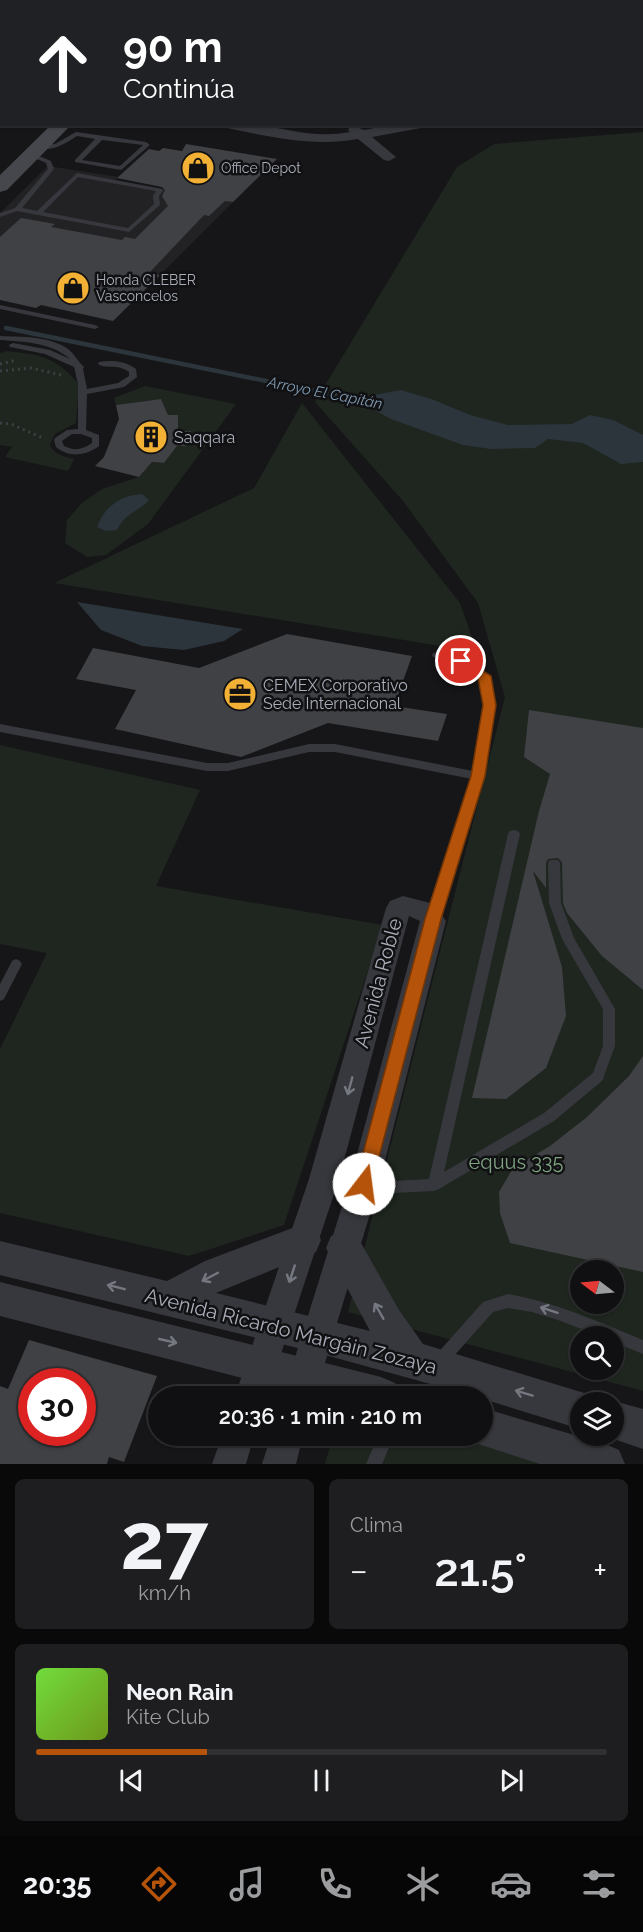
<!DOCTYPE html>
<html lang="es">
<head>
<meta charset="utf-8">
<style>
  :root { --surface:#101012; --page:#1e1e20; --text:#f1f3f6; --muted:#9c9d9f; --line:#303032; --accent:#b45309 }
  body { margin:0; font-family:Raleway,sans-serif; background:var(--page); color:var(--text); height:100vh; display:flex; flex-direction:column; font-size:22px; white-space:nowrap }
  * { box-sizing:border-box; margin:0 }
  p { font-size:20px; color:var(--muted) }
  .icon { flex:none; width:33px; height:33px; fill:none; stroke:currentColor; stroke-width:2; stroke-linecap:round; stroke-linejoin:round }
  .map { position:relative; height:1464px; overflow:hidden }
  .details { display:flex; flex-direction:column; gap:15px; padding:15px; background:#09090a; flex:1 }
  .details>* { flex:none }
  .banner { position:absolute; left:0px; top:0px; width:644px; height:126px; box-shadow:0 2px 4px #0004,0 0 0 2px var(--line); background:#202124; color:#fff; overflow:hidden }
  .needle { width:39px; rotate:286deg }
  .buttons { position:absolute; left:570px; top:1260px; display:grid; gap:12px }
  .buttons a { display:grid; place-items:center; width:54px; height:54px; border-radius:50%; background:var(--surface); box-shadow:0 2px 4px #0004,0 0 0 2px var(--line); font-size:30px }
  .speed { position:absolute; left:18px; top:1368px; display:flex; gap:12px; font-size:30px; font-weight:700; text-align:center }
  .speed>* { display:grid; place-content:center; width:78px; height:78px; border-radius:50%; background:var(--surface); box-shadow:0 2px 4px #0004,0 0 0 2px var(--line); line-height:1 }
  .speed .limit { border:9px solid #d22; background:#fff; color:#111 }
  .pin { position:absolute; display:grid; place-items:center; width:51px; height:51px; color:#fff; margin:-26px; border:3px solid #fff; border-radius:50%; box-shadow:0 2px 6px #0007 }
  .me { position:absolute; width:66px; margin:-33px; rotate:15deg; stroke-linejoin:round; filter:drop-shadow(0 0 4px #0008) }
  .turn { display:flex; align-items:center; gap:21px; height:126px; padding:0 24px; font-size:27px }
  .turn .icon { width:78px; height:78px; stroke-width:2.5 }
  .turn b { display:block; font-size:42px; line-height:51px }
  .big { font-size:45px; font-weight:600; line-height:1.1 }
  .details .widget { flex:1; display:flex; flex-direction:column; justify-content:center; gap:9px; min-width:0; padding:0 21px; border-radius:9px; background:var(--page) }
  .details .dial { align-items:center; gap:0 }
  .dial b { font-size:78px; line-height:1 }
  .song { display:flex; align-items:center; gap:18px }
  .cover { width:72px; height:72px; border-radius:9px; background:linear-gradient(135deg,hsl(100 70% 55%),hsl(80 70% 35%)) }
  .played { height:6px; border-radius:3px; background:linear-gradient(90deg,var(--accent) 30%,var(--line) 30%) }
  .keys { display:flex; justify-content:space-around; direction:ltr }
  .heat { display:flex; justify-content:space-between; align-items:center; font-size:33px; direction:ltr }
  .details .tiles { flex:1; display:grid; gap:15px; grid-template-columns:1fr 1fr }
  .widget:last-child { grid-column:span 2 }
  .trip { position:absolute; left:148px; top:1386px; width:345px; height:60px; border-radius:30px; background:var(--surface); box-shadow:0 2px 4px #0004,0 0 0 2px var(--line); font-weight:600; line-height:60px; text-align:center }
  .tab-bar { display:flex; height:96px; justify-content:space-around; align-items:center; background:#060607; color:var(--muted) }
  .tab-bar .icon { width:42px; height:42px }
  .tab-bar .selected { color:var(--accent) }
  .tab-bar b { font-size:27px; color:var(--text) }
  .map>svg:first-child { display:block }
  .built { fill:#222225 }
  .green { fill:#1e261f; fill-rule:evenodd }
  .water { fill:#2c353c }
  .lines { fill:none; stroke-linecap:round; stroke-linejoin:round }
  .stream { stroke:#2c353c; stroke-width:4.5 }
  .building { fill:#404145; fill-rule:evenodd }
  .path { stroke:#3d3f44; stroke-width:3; stroke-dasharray:2 4; stroke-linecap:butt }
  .service { fill:#37383d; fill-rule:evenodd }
  .minor { fill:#37383d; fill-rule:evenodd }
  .tertiary { fill:#37383d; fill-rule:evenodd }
  .secondary { fill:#45474d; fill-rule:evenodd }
  .oneway { stroke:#757881 }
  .route { fill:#b45309; stroke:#753606; stroke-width:1.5 }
  .labels { text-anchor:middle; stroke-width:5; stroke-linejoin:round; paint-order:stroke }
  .far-poi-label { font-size:14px; fill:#a8adb8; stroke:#111113; text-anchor:start }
  .far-water-label { font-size:15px; font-style:italic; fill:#7f9bb3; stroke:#111113 }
  .poi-label { font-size:16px; fill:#a8adb8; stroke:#111113; text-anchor:start }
  .near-street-label { font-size:20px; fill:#a8adb8; stroke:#111113 }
  .near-park-label { font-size:20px; fill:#7fa381; stroke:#111113 }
</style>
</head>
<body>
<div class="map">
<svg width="643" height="1464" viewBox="0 0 643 1464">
  <rect width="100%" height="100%" fill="#161618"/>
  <path class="built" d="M48,166l70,11 -3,3 118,22 -73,73 -160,-32v-30z"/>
  <path class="green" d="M643,132v1259l-295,-79 157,-615 -27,-94 -75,-102 -88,-99 142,-235 37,-23zM580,1270h34v34h-34zM580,1336h34v34h-34z
    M7,351c36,4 48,6 72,33l-3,39 -21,11 -5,10c2,10 15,13 24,15l-6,12 -63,-14 7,-10 -12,-2v-92z
    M145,386l91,18 -88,120 -42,31 -19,2 -22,-14 2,-23 15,-17 20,-14 37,-12 13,-15 12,1 13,-17h10l4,-14 -13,-1v-16h-10l-7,-16 -45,6 -2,-7z
    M302,403l158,200 17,49 -423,-69 200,-95z
    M0,745l200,45 -44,96 227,39 -99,300 -95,31 -189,-43v-164l47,-96 -47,-9z
    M333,1436h119l102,28h-229z"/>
  <path class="water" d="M401,390l33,10 36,15 38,10 64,-1 18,-9 23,5 30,15v27l-22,2 -38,-21 -35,-4 -13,9 -44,1 -28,-4 -72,-26 -31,-17 14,-7z
    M142,494l7,6c-12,13 -23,12 -32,30l-11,1 -9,-4c7,-20 24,-32 45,-33z
    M77,602l166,27 -19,12 -40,9 -42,-4 -41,-16z"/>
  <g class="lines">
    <path class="stream" d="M6,328l363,74"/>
  </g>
  <path class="building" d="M186,144l91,15 -44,43 -8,-1 -16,15 -5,-1 -55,58 11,2 -47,46 -72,-16 -5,3 -36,-8v-63l21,-19 34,6 -4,3 71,13 3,-3 10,2 33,-33 -6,-10 3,-6 -3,-3 -45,-9 32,-29 10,2 4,-3 19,3z
    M161,399l7,16h10v16h13l-4,15h-10l-13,17 -12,-1 -13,15 -44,-11 9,-9 15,-38 -3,-14z
    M287,634l125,22 -18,50 53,8 -9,27 -110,-18 -87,34 -126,-28 21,-39 -60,-11 17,-31 106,20z
    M529,710l114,18v262l-41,-34 -35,-43 -4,-10 -1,-41 -4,-4 -10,1 -2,4v25l-13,-17 29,96 4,49 -20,52 -40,31 -34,-1 67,-287 11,-37 -26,-17z
    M643,1056v216l-133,-29 -10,-30 -1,-21 14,-24 37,-22 37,-29 42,-41z
    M29,1340l128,36 -33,86 -15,-5 -2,7h-107v-78l8,3zM32,1382h50v50h-50z"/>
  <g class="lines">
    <path class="path" d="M0,364l17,-4
      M0,371l31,-3 30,7
      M0,423l11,1 34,15"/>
    <path class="service" d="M2,65v4l-2,1v-4z
      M76,132l70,10 4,3 -29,25 -46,-8v-2l20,-21 -18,-3c-13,8 -25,17 -40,11l3,-2 15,-1zM102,140l41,5 -23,21 -38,-6z
      M32,153l19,8 3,8 -32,39 15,3 40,-38 85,16 1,1 -4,6 1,9 -31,27 -112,-21 -17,6v-4l15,-5 33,-39 -2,-6 -16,-7 -1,-1zM78,177l78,14 -3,5 1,8 -26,24 -85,-16z
      M0,305l95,20 4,2 -4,2 -95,-20z
      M0,336c21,1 46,0 65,11 9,5 12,14 19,20l-1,2 4,20 31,-6 11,-7v-4c-12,-9 -22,-2 -31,-8l1,-2c14,-2 26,-1 37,7l1,8 -13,10 -37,7 -1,36 13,5v11c-13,10 -30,12 -43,1l-2,-7 1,-2 12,-8 11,-1v-45l-4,-17 -29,-13 -35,-7 -1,-2 4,-2 37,7 20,9 -1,-1c-20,-16 -44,-16 -69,-18zM72,434h9l11,4v5c-10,7 -18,8 -28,3l-2,-5z
      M437,652l28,7 23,15 7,31 -12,71 -44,143 -2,3 -4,2 -4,-2 -2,-3 45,-140 -137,-27h-26l-81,19h-21l-207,-39v-8l207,39h21l81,-19h26l138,27 12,-66 -6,-27 -21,-15 -25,-6 -1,-2 1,-2z
      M514,830l4,1 2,3 -76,338 100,-59 49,-40 10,-27v-37l-41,-70 -13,-36 -1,-40 2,-3h8l2,3 1,40 13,35 41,71v37l-11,30 -1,4 -49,41 -115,68 -5,2 -41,2 -72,-10 -2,-4 2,-4 5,-2 67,8 36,-2 79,-345 2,-3z
      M16,959l4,2 2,3 -18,35 -4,2v-17l12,-23z
      M508,1294c47,8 91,28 135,46v14l-29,-12v-6h-14l-42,-16 -26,-8 -24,-4 -15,4 -48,54 -5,2 -5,-2 -2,-5 2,-5 48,-54z
      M378,1436h16l-12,28h-16z"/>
    <path class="minor" d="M0,0l7,2h-5l-2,7z
      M258,0h12l-13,2z
      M342,0h19l-20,2z
      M555,0h18l-19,2z
      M590,0h14l1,2h-14z
      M642,20h1v8h-1z
      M643,37v8l-1,1v-8z
      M642,96h1v8h-1z
      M0,98h2v9l-2,-1z
      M221,124c9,0 19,0 29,0 35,3 62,15 100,8l-2,-2 2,-3 5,-1 9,4 31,-6h32l-6,4 -49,9 24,20 -7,4 -5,-1 -26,-21c-45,8 -87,-2 -131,-11z
      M403,896l31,8 12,17 -67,263 -64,212h-32l66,-212 71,-263 -11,-5 -70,263 -72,217h-32l74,-217 77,-271 4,-7z
      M222,1436h32l-8,28h-34z
      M271,1436h32l-7,28h-34z"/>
    <path class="tertiary" d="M303,1224l13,4 5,12 -5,12 -100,41 154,38 -44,-83 5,-12 13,-4 13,4 42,74 24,34 171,52 2,6h-16v27l-97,-30v-3h-9l-156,-43 -318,-78v-34l167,40 38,-20z
      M0,1282l381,95 14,6 5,13h-87l-313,-80z
      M614,1401l29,8v40l-38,-13h9v-34h-5z
      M483,1408l122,36 14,6 6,14h-85l-71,-23 -2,-5h16z"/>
    <path class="secondary" d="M110,0h16l-17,2z
      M137,0h16l-17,2z
      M52,124h20l-65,66 -7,2v-17z"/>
  </g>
  <defs><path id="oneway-shaft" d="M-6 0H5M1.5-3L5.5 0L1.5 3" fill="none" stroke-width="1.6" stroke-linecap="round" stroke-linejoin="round" transform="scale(1.5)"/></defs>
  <g class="oneway">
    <use href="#oneway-shaft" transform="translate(350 1086) rotate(105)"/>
    <use href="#oneway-shaft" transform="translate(292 1274) rotate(108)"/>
    <use href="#oneway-shaft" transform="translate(210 1277) rotate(152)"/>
    <use href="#oneway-shaft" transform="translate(116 1287) rotate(-166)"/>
    <use href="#oneway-shaft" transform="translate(549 1310) rotate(-162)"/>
    <use href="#oneway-shaft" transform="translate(379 1311) rotate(-120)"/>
    <use href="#oneway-shaft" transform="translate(168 1341) rotate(13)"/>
    <use href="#oneway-shaft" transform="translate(524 1393) rotate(-163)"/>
  </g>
  <path class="route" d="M461,657l30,19 5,29 -11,71 -44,143 -69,265 -2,5 -6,3 -7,-3 -2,-5 70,-265 46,-143 12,-71 -5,-27 -23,-17z"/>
  <defs>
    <g id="shop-disc" transform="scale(1.725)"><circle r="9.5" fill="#f2b134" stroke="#111113"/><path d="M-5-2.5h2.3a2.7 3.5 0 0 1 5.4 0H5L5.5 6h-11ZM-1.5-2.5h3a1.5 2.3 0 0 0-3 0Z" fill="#111"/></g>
    <g id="building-disc" transform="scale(1.725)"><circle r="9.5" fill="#f2b134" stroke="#111113"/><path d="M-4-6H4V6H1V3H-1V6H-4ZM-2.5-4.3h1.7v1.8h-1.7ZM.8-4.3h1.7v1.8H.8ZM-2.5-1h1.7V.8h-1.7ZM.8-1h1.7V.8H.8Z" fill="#111"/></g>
    <g id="office-disc" transform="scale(1.725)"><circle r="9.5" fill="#f2b134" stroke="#111113"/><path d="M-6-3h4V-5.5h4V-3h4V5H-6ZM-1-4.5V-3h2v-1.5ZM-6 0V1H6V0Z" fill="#111"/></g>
  </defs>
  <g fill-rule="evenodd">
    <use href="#shop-disc" x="198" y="168"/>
    <use href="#shop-disc" x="73" y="288"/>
    <use href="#building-disc" x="151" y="437"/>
    <use href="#office-disc" x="240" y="694"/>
  </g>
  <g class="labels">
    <g class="far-poi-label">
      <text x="221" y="173">Office Depot</text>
      <text x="96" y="285">Honda CLEBER<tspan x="96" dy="16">Vasconcelos</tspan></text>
    </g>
    <g class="far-water-label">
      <text transform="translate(325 393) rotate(11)" y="5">Arroyo El Capitán</text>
    </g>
    <g class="poi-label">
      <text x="174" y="443">Saqqara</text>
      <text x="263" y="691">CEMEX Corporativo<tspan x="263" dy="18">Sede Internacional</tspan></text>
    </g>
    <g class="near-street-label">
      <text transform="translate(378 983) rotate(-75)" y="7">Avenida Roble</text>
      <text transform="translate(291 1331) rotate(14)" y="7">Avenida Ricardo Margáin Zozaya</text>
    </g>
    <g class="near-park-label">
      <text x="516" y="1169">equus 335</text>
    </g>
  </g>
</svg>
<div class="buttons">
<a><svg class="needle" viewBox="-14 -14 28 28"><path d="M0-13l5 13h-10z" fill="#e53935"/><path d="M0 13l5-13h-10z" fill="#9c9d9f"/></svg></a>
<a><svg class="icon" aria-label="search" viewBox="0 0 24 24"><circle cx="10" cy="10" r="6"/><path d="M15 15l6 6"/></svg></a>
<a><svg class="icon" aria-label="layers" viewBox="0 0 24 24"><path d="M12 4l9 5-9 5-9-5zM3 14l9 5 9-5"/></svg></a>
</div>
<div class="speed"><div class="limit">30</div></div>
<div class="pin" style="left:461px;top:661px;background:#d93025"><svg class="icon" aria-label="arrive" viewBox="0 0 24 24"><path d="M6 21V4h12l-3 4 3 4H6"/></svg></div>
<svg class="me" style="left:364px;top:1184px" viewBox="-20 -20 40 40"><circle r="19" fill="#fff"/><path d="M0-13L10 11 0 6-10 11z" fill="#b45309"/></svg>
<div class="trip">20:36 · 1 min · 210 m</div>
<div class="banner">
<div class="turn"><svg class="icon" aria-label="ahead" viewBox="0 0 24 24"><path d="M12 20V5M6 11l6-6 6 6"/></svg><div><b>90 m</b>Continúa</div></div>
</div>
</div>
<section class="details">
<div class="tiles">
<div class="widget dial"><b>27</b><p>km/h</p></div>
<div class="widget"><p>Clima</p>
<div class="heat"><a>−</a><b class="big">21.5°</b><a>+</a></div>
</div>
<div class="widget">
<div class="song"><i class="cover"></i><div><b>Neon Rain</b><p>Kite Club</p></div></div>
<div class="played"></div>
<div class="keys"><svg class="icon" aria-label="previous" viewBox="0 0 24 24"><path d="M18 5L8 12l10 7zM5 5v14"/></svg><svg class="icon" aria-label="pause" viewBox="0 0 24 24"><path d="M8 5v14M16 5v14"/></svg><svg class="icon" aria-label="next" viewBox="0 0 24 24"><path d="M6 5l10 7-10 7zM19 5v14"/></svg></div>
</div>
</div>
</section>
<nav class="tab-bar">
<b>20:35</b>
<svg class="icon selected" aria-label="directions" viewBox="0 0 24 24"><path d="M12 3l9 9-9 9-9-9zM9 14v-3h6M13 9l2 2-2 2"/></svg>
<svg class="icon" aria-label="music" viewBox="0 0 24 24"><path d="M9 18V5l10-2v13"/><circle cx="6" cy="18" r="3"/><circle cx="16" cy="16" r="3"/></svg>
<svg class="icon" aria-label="phone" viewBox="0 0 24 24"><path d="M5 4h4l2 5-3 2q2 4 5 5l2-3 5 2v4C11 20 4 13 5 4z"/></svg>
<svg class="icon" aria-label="climate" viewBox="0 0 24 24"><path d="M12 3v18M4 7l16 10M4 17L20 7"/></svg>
<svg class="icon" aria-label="car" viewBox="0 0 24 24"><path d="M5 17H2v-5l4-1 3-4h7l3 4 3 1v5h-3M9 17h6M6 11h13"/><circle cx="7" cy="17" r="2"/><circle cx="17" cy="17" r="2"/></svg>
<svg class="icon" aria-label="filters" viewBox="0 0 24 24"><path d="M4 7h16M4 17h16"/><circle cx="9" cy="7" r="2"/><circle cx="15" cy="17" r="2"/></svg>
</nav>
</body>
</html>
